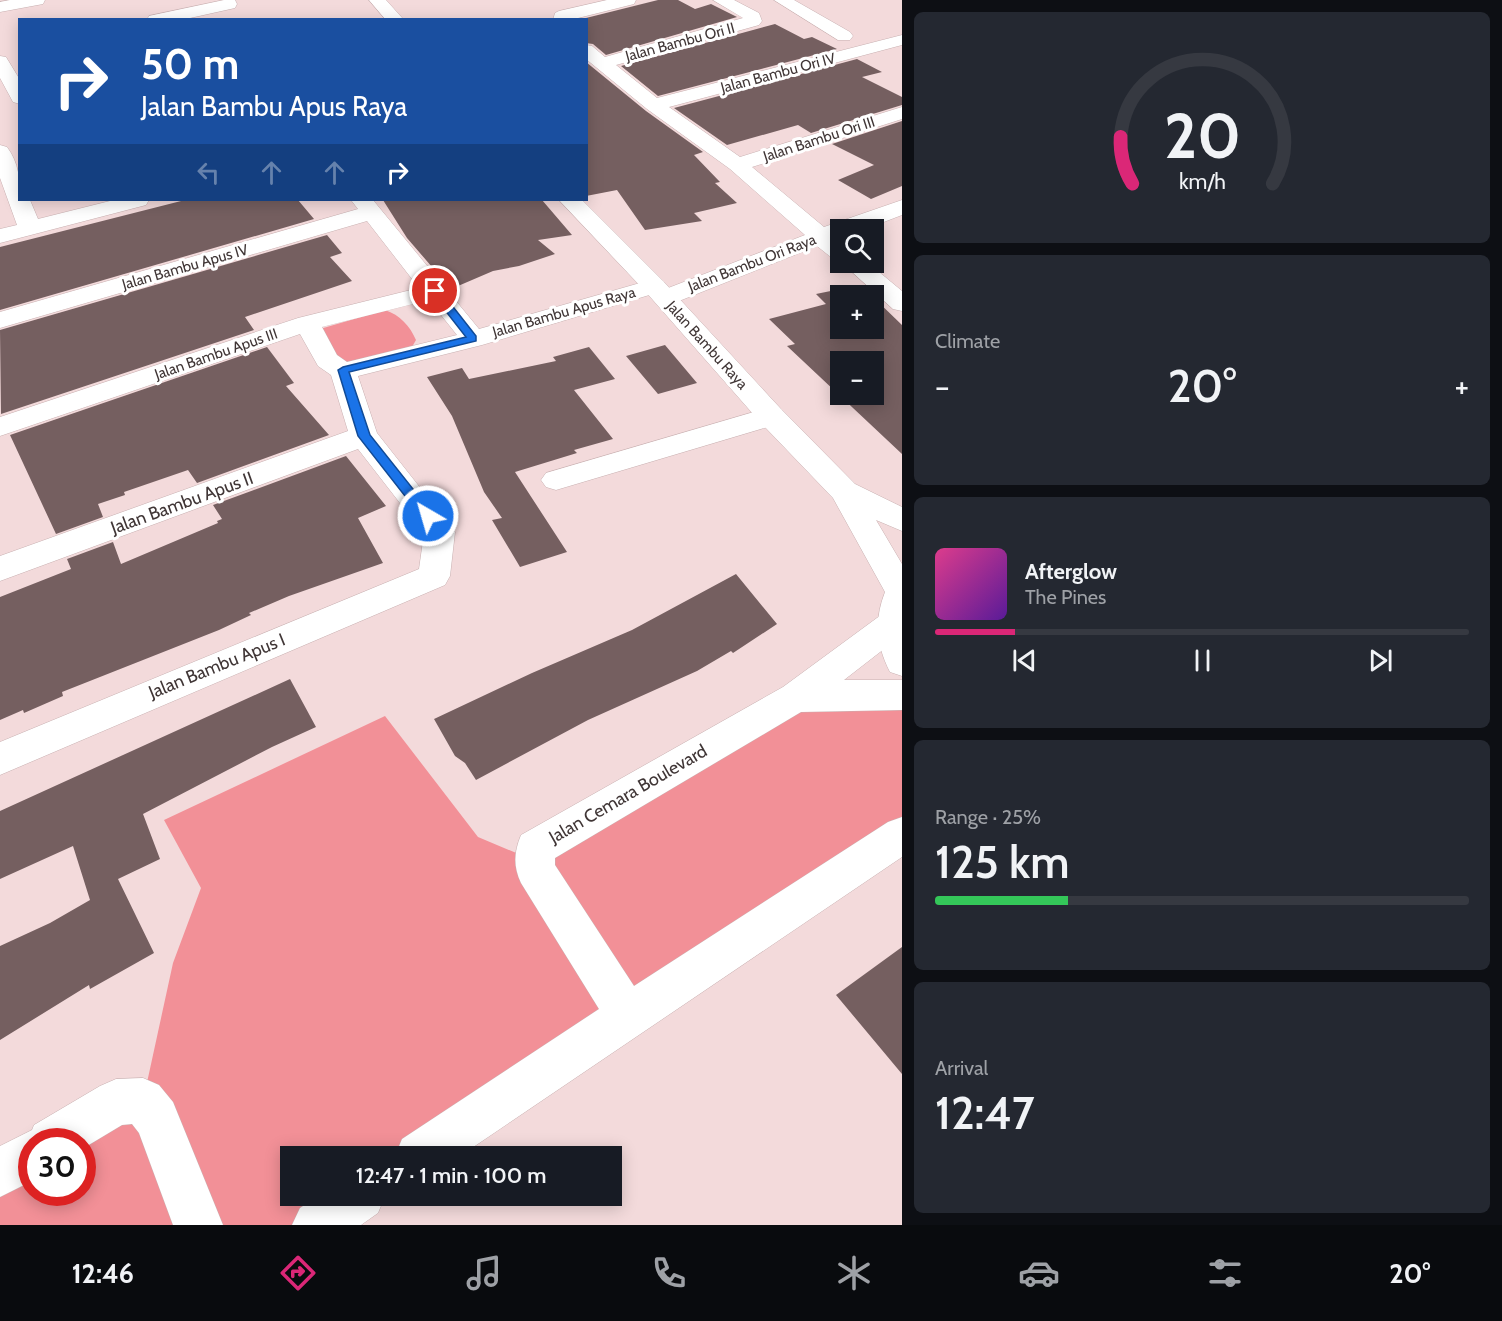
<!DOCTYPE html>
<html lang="en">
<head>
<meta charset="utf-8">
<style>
  :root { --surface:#171b24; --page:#242831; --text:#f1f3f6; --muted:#9ea1a6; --line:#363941; --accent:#db2777 }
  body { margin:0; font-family:Cabin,sans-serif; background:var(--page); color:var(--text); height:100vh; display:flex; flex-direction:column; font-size:22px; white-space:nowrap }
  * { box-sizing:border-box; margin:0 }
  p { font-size:20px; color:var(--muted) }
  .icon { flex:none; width:33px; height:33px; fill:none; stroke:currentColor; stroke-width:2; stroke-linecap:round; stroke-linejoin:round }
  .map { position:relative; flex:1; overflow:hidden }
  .side { display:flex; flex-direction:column; gap:12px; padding:12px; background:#0d0f14; width:600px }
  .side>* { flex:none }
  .guide { position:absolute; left:18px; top:18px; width:570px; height:183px; border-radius:0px; box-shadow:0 3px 15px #0003; background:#1a4fa0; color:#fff; overflow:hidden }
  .buttons { position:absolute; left:830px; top:219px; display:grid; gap:12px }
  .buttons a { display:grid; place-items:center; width:54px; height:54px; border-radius:0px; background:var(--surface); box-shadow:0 3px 15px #0003; font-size:30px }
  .speed { position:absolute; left:18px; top:1128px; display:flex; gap:12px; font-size:30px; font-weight:700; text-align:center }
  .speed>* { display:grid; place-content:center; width:78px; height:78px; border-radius:50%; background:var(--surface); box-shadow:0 3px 15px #0003; line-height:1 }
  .speed .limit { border:9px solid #d22; background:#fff; color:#111 }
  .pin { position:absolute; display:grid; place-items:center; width:51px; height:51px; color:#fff; margin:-26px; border:3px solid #fff; border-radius:50%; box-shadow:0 2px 6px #0007 }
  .me { position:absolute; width:66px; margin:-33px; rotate:322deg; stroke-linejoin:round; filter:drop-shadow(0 0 4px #0008) }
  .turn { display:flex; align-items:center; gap:21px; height:126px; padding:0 24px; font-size:27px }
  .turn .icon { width:78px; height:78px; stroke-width:2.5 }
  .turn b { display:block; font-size:42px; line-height:51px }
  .lanes { display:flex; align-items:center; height:57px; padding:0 24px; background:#0003; justify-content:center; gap:30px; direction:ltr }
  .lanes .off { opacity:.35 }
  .big { font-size:45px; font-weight:600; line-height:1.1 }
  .side .widget { flex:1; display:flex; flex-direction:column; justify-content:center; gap:9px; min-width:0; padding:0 21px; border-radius:9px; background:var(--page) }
  .side .dial { align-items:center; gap:0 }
  .dial svg { height:156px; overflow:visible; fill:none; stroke:var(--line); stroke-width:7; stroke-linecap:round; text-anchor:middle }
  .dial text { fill:var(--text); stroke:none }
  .song { display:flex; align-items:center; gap:18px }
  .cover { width:72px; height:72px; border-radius:9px; background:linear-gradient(135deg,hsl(330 70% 55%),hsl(270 70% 35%)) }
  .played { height:6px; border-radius:3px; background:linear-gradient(90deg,var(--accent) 15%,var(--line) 15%) }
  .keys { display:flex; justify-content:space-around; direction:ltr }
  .heat { display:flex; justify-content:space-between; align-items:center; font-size:33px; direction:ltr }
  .charge { height:9px; border-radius:4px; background:linear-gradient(90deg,#34c759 25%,var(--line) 0) }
  .trip { position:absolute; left:280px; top:1146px; width:342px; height:60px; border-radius:0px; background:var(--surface); box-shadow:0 3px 15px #0003; font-weight:600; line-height:60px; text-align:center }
  .dock { display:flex; height:96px; justify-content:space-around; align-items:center; background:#090b0e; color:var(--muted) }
  .dock .icon { width:42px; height:42px }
  .dock .on { color:var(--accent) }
  .dock b { font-size:27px; color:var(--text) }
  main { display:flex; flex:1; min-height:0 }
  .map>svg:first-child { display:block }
  .green { fill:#f29097 }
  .building { fill:#755f60; fill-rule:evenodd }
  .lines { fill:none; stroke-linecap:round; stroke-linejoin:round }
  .street-casing { stroke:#c8b0b1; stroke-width:1 }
  .secondary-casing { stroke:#c8b0b1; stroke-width:1 }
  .street { fill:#fff; fill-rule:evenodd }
  .secondary { fill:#fff; fill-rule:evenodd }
  .route { fill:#1a73e8; stroke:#114b97; stroke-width:1.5 }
  .labels { text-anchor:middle; stroke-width:6; stroke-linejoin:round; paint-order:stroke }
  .far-street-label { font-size:15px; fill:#403636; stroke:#fff }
  .street-label { font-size:18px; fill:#403636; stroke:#fff }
</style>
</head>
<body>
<main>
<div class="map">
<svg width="902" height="1225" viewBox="0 0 902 1225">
  <rect width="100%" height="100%" fill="#f3dadb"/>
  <path class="green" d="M385,310c15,5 25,16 31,30l-4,7 -63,18 -16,-9 -13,-27z
    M902,696v139l-274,180 -209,141h-128v40h70l-44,29h-317v-54l31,-20 1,41h50v-50l61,-41 30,-138 28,-75 -37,-68 221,-104 93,121 55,23 262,-163z"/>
  <path class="building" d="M658,0h20l17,9 16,-5 26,13 -131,38 -13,-11 -7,-1v-25z
    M775,24l29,15 8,-2 25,12 -179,47 -37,-30z
    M857,59l25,13 -20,5 40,20v8l-91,28 -13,-8 -71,20 -53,-37z
    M586,62l60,49 57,41 -9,3 26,27 -5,1 22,20 -43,10 8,8 -57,9 -28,-40 -31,6z
    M902,121v65l-31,13 -33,-19 36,-15 -42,-21z
    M185,200h113l16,19 -314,91v-63z
    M383,200h159l30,35 -34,5 17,14 -36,12 -26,5 -42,18 -44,-51z
    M327,235l15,18 -12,4 22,24 -107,36 9,13 -253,84 -1,-84z
    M860,285l11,11h-31v32h33v-31l29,28v129l-115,-108 8,-2 -26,-25 57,-15 -10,-10zM840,362h33v32h-33z
    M665,345l32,38 -39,11 -32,-38z
    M267,347l27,36 -8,3 43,49 -132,48 -9,-13 -64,22 1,3 -27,9 5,13 -47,17 -46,-99z
    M589,347l26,32 -41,11 39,49 -39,11 3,3 -62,19 52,80 -47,15 -28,-47 10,-2 -18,-26 -32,-76 -25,-39 35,-9 7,11 87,-18 -3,-4z
    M346,456l40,50 -28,12 25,45 -94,33 -40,17 2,2 -32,15 -157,62 1,4 -39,17 -1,-3 -23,10v-123l71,-28 -4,-10 46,-17 8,22 97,-41 -1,-2 5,-2 -9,-14z
    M736,574l41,50 -44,29 -2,-2 -34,20 -109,49 -112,60 -11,-17 -10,-7 -21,-37 98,-46 100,-43z
    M290,679l26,48 -44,20 -129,67 17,45 -42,20 36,74 -64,36 -1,-4 -89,55v-94l50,-23 40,-23 -17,-54 -73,33v-68z
    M902,947v127l-66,-79z"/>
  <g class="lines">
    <g class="street-casing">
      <path id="street" d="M10,0h35l-2,4 -43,8v-10z
        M224,0h11l2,4 -2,4 -54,12h-34l2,-4z
        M607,0h29l-2,4 -64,16h-17l2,-7 4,-2z
        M713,0h21l25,13 3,8 -3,4 -143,40 41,33 245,-63v10l-233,62 71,50 162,-50v12l-150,48 72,60 78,-27v15l-39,15h-23v7l-3,1 3,3v19l-8,-2 -15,-12 -143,57 -9,2 -9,-2 -3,-5 3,-5 -174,52 -124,31 19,57 78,99 -5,44 -5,9 -445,190v-33l419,-173 5,-35 -66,-85 -358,132v-25l348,-125 -17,-56 -13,-9 -18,-32 -300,102v-19l298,-99 121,-30 -52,-67 -367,107v-16l358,-103 -7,-9h22l106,129 175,-50 9,2 3,5 -3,4 142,-55 -75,-66 -83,-60 -61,-50v-14l6,1 13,11 138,-39zM429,300l28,35 -110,27 -10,-7 -15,-28z
        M774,0h20l56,32 3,4 -3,4h-12z
        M0,56l6,1 14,23v24l-7,-2 -13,-24z
        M0,145l7,2c12,16 13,33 13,53h10l8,19 76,-19h35l-3,5 -146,38v-14l17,-4 -17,-47z
        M841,262h26l35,29v20l-9,-2z
        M771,407l10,2 4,7 -4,7 -225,67 -10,-3 -5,-7 5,-7z
        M893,611l9,3v21l-58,45h58v30l-101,2 -246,146v7l79,121 254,-164 14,-5v40l-442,299h-65l7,-17 197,-130 -78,-126c-8,-17 -7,-31 0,-48l262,-148 98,-72z
        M143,1078l16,7 14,17 50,123h-50l-34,-92 -7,-9 -10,1 -40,24v-7h-50v39l-32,16v-51l32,-16 2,-5 66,-39 16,-7z
        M318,1196h67l-7,17 -17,12h-69l8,-17z"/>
    </g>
    <g class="secondary-casing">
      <path id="secondary" d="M369,0h17l18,20h-18z
        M559,200h23l81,81 118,128 74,75 47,23v24l-26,-11 26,44v112l-12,-4c-14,-27 -16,-52 -5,-80l-52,-94 -72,-75 -116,-132z"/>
    </g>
    <use href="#street" class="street"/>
    <use href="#secondary" class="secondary"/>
  </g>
  <path class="route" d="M435,288l4,1 37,47v5l-127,31 21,63 62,78 2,3 -6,5 -5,-2 -65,-83 -20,-66 5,-3 123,-30 -36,-46z"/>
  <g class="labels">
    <g class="far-street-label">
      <text transform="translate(680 42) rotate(-15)" y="5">Jalan Bambu Ori II</text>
      <text transform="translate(778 73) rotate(-15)" y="5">Jalan Bambu Ori IV</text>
      <text transform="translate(819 139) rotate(-18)" y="5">Jalan Bambu Ori III</text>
      <text transform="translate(752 263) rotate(-21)" y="5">Jalan Bambu Ori Raya</text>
      <text transform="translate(185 267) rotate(-16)" y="5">Jalan Bambu Apus IV</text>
      <text transform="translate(564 312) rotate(-16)" y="5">Jalan Bambu Apus Raya</text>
      <text transform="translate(707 345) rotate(48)" y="5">Jalan Bambu Raya</text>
      <text transform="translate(216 354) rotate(-19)" y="5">Jalan Bambu Apus III</text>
    </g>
    <g class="street-label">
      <text transform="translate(182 503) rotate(-20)" y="6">Jalan Bambu Apus II</text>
      <text transform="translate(217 666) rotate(-22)" y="6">Jalan Bambu Apus I</text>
      <text transform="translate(628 794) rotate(-30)" y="6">Jalan Cemara Boulevard</text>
    </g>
  </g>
</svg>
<div class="buttons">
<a><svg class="icon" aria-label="search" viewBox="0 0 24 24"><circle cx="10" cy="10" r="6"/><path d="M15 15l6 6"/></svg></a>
<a>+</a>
<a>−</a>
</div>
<div class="speed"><div class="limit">30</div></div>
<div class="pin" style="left:435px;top:291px;background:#d93025"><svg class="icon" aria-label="arrive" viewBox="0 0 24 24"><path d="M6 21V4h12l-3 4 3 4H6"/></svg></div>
<svg class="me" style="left:428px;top:516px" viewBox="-20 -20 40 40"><circle r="17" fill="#1a73e8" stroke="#fff" stroke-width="3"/><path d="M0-11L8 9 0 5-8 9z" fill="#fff"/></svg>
<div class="trip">12:47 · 1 min · 100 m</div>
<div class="guide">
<div class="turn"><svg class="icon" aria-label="right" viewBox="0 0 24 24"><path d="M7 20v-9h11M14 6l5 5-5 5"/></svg><div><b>50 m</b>Jalan Bambu Apus Raya</div></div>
<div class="lanes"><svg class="icon off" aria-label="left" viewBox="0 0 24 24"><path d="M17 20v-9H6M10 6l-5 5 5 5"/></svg><svg class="icon off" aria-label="ahead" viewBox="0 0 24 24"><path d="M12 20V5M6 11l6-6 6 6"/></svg><svg class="icon off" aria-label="ahead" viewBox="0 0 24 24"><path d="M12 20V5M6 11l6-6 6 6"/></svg><svg class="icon" aria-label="right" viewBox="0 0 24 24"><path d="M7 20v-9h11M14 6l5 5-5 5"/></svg></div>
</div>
</div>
<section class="side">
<div class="widget dial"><svg viewBox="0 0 100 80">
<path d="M14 69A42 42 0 1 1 86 69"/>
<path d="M14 69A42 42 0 0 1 8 45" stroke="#db2777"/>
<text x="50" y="56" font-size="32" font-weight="700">20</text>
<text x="50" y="72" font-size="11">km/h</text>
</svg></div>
<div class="widget"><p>Climate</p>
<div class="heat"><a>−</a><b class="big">20°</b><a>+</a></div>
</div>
<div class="widget">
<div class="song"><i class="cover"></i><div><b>Afterglow</b><p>The Pines</p></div></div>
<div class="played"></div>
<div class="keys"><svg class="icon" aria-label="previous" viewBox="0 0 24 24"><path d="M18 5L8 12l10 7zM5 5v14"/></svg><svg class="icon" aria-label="pause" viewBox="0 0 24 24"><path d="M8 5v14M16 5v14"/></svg><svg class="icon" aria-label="next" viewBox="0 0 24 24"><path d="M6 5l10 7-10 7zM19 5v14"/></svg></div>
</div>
<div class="widget"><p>Range · 25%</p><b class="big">125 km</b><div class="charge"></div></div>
<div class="widget"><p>Arrival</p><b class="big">12:47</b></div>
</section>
</main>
<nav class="dock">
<b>12:46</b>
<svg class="icon on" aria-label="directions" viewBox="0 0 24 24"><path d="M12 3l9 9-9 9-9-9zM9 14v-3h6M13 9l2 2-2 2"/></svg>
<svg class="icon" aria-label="music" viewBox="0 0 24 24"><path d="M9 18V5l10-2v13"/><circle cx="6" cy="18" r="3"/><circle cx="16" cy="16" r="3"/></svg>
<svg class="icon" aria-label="phone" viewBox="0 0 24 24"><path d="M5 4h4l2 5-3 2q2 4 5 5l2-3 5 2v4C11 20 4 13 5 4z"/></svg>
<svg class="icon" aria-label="climate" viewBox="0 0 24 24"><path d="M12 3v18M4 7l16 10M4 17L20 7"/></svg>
<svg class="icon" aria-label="car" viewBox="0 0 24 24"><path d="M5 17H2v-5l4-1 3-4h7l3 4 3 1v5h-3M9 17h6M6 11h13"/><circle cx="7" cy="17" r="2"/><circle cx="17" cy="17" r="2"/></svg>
<svg class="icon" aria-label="filters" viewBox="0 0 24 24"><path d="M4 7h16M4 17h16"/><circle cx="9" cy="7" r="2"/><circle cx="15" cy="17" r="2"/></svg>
<b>20°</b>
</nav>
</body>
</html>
